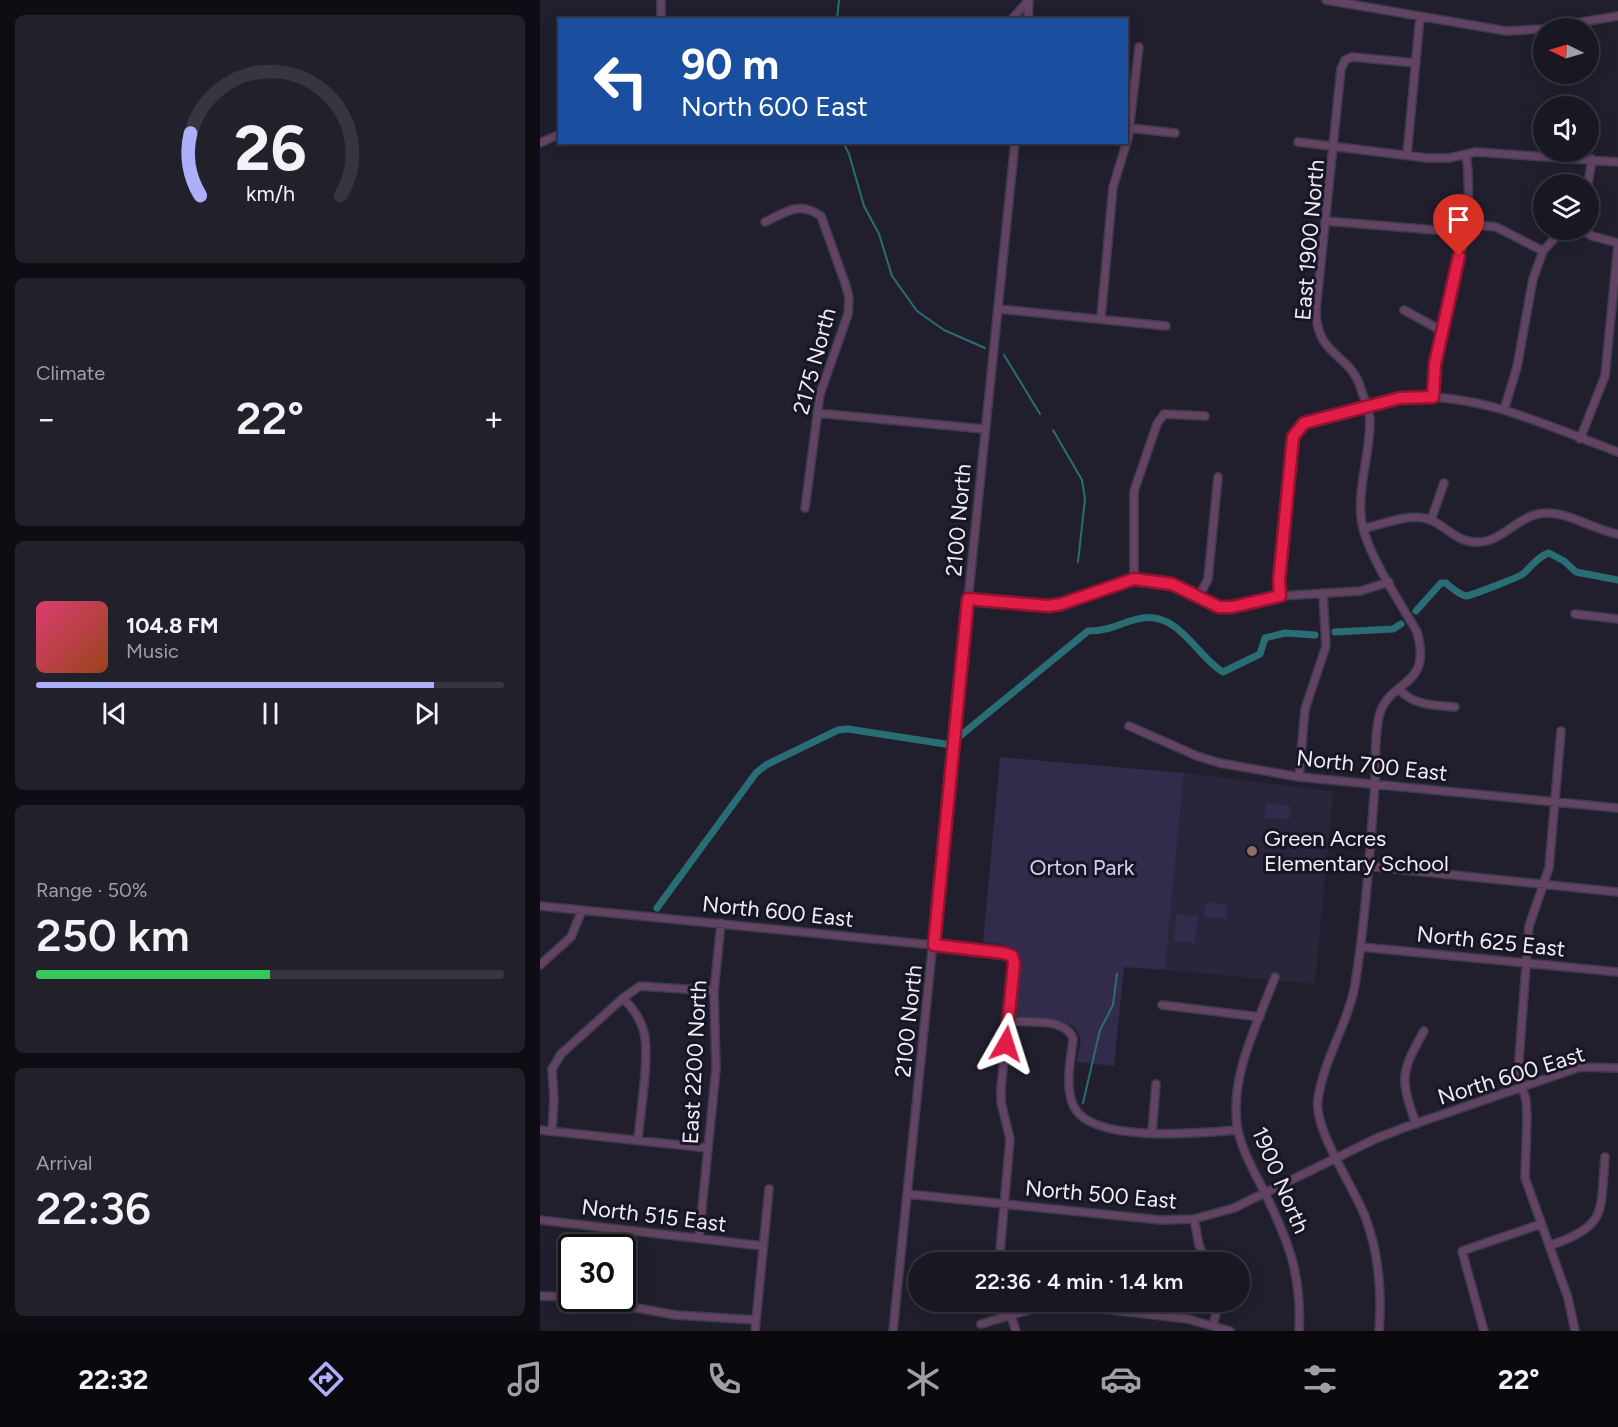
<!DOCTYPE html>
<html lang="en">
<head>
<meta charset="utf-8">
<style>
  :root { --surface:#191722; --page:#22202a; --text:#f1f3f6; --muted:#9f9fa5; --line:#373640; --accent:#adaffb }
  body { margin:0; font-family:Figtree,sans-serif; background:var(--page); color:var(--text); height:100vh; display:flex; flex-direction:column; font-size:22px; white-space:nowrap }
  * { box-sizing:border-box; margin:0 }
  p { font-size:20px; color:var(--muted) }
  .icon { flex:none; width:33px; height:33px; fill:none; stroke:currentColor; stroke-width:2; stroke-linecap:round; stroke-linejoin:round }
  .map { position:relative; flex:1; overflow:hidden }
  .side { display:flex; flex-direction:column; gap:15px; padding:15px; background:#0e0d13; width:540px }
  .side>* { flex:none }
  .top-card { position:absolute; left:18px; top:18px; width:570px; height:126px; border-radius:0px; box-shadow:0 3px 15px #0003,0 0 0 2px var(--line); background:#1a4fa0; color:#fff; overflow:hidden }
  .needle { width:39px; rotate:275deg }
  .fabs { position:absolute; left:993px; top:18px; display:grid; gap:12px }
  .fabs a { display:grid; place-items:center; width:66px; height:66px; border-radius:50%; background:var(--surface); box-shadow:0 3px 15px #0003,0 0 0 2px var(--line); font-size:30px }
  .speed { position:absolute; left:18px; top:1234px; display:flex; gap:12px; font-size:30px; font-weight:700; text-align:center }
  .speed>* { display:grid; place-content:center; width:78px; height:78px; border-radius:50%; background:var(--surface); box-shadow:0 3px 15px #0003,0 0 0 2px var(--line); line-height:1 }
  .speed .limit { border:3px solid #111; border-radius:9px; background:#fff; color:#111 }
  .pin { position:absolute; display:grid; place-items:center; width:51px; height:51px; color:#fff; margin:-62px -26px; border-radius:50% 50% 50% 0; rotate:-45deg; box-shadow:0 0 6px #0007 }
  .pin .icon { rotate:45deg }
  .me { position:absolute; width:66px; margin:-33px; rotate:6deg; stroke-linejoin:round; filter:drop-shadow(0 0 4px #0008) }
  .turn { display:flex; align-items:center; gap:21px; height:126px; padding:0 24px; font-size:27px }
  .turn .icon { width:78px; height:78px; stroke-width:2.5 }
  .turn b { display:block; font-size:42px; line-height:51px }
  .big { font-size:45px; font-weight:600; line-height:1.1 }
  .side .widget { flex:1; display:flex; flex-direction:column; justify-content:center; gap:9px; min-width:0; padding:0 21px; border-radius:9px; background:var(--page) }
  .side .dial { align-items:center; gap:0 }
  .dial svg { height:156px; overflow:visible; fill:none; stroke:var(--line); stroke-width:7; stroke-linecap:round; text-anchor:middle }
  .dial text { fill:var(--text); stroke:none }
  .song { display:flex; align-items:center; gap:18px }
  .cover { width:72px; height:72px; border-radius:9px; background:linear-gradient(135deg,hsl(340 70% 55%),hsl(20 70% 35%)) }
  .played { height:6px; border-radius:3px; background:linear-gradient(90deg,var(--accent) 85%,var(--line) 85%) }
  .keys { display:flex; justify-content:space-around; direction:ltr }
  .heat { display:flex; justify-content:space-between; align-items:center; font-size:33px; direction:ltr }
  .charge { height:9px; border-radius:4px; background:linear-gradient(90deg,#34c759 50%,var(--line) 0) }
  .trip { position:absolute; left:368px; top:1252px; width:342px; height:60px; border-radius:30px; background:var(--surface); box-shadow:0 3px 15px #0003,0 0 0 2px var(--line); font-weight:600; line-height:60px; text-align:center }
  .menu { display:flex; height:96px; justify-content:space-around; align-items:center; background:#0a090e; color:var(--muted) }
  .menu .icon { width:42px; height:42px }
  .menu .active { color:var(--accent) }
  .menu b { font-size:27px; color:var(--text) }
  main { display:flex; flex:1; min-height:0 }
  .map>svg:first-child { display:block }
  .built { fill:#29253a }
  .green { fill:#322b4c }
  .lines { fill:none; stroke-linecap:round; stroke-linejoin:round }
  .stream { stroke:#296e75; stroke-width:2 }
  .canal { stroke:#296e75; stroke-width:7 }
  .minor-casing { stroke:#3e3c4a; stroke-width:10 }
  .minor { stroke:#634363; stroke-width:7 }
  .route-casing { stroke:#92132f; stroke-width:15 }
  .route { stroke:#e11d48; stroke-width:10 }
  .education-dot { fill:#8d6e63; stroke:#181624; stroke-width:2 }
  .labels { text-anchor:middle; stroke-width:6; stroke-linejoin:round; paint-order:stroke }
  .street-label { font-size:22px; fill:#eeedf8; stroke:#181624 }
  .poi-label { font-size:22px; fill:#eeedf8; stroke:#181624; text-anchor:start }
  .park-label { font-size:22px; fill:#d5d0f1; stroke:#181624 }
</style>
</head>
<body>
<main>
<section class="side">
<div class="widget dial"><svg viewBox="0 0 100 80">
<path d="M14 69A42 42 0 1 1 86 69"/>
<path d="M14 69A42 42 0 0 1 9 37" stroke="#adaffb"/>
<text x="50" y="56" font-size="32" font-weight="700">26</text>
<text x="50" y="72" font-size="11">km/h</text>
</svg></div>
<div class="widget"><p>Climate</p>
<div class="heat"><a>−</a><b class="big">22°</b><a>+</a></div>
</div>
<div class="widget">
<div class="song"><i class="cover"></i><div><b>104.8 FM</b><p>Music</p></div></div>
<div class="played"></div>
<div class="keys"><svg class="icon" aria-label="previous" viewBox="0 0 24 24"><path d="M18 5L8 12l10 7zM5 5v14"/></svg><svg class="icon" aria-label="pause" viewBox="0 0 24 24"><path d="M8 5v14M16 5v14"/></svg><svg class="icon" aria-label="next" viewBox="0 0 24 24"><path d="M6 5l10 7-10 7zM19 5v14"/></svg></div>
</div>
<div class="widget"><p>Range · 50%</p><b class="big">250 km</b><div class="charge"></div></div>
<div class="widget"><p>Arrival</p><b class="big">22:36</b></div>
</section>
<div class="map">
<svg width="1078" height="1331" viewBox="0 0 1078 1331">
  <rect width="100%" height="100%" fill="#211f2e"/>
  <path class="built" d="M644,773l149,18 -18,193 -150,-14z"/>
  <path class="green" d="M460,757l184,16 -19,197 -41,-3 -10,99 -37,-4c1,-7 4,-17 3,-24 -5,-25 -46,-19 -65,-20 1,-14 9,-56 0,-67 -6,-8 -22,-7 -32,-9z
    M726,803l25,3 -1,13 -25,-1z
    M665,902l22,3 -1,14 -22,-2z
    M636,914l22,2 -3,27 -21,-2z"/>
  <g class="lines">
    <path class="stream" d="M297,20l2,-20
      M303,142l6,12 15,52 15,28 13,42 25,35 27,19 41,18
      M464,355l36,59
      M513,430l29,50 3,19 -7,63
      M543,1103l17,-73 13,-25 4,-31"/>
    <path class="canal" d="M876,611l25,-28h5c6,5 12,11 20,13 4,0 53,-19 57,-22 8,-7 15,-18 26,-21l15,8 12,11 42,8
      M795,632l58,-3 8,-5
      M420,736l128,-105c25,0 34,-10 55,-13 37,-5 54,39 80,54l37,-18 5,-16 20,-5 30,2
      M117,908l99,-135 10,-8 72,-35 10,-1 97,15"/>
    <g class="minor-casing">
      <path id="minor" d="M121,0v20
        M786,0l180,31 38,-2
        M471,20l18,-20
        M488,20l1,-19
        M1006,28l72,-12
        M589,128l46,5
        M758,142l129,16h22l27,-6 142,10
        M0,143l20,-9
        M867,155l13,-139
        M1048,184l4,-25
        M786,221l109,9 42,-5 19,2 47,24
        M225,222c22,-11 35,-21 56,-6l24,67 4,14 -1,17 -28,80 -15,114
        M1043,230l9,6 26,7
        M459,309l167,17
        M864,310l38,21
        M561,318l12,-131 15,-49 11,-91
        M893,397c4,-81 46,-161 33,-243
        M964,410l13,-43 16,-88 10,-28 19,-21
        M277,413l167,16
        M1040,439l25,-63 13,-131
        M891,520l13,-37
        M823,529c20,-5 48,-17 68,-9 16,7 26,22 45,22 23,1 37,-20 58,-27 28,-9 57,15 84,19
        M594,579v-88l23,-67 7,-10 41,2
        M740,596l-1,-15 14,-144c10,-19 32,-18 52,-23 18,-4 38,-13 57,-16 75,-8 147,29 216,54
        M658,598l10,-19 10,-102
        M428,599l80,7 86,-27 38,5 47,23h13l48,-11 80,-5 29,-9
        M1035,614l43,5
        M860,690c14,16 35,15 55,17
        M589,726l68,30 23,7 79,14 319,31
        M1021,731l-12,137 -20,58 -11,147 8,27 1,18 -2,60 43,120 7,33
        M759,777l6,-68 21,-63 -3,-53
        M827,866l251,26
        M0,906l404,40 60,7 8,3 2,7 -13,125v14l9,37 -11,124
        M821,947l257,25
        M0,965l31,-28 11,-27
        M735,977c-18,48 -47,102 -37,154 5,22 16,40 26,60 24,49 38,83 35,140
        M83,998c9,10 16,18 20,31 8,22 -3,85 -5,111
        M622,1005l98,12
        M468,1021c20,2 58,-4 65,18 -2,21 -9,48 1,68 19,37 129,26 164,23
        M876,1124c-16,-45 -16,-51 8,-93
        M0,1130l168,18
        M12,1131l2,-32 -2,-30 9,-15 62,-56 17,-12 74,5
        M612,1133l4,-49
        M367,1194l254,26 33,-1 40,-11 141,-69 28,-11 177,-61 38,1
        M654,1219l5,26 8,18
        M0,1220l223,26
        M159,1238l17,-169 -2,-78 7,-68
        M1009,1246c59,-21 51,-32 56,-89
        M0,1296l32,1
        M47,1299l89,16 80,5
        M466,1302l10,29
        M441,1324l58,-17 22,-3 127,15 42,12
        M673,1325l6,-23
        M215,1331l14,-142
        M353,1331l122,-1189
        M839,1331c3,-38 0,-76 -13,-112 -11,-31 -53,-89 -48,-120 6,-42 33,-80 38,-121 10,-64 14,-130 19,-194 1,-22 -1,-46 4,-68 10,-38 54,-27 38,-84 -17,-30 -53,-82 -56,-115 -3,-31 9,-64 9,-96 0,-11 -7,-24 -10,-35 -11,-33 -44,-30 -44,-76l25,-241 4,-9 7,-3 64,6
        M944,1331l-22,-80 79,-27"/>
    </g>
    <use href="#minor" class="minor"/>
  </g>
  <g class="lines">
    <g class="route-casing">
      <path id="route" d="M466,1044l8,-81 -2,-7 -8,-3 -70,-8 34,-346 80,7 13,-2 73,-25 38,5 47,23h13l48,-11 -1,-15 14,-144 11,-14 96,-25 33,-1 2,-33 24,-108"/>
    </g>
    <use href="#route" class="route"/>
  </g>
  <circle class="education-dot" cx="712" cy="851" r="6"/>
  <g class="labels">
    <g class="street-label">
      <text transform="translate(769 240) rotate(-85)" y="8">East 1900 North</text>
      <text transform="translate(274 361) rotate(-75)" y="8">2175 North</text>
      <text transform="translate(418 520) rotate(-85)" y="8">2100 North</text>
      <text transform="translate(832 765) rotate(6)" y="8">North 700 East</text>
      <text transform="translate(238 911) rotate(6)" y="8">North 600 East</text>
      <text transform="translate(951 941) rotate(6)" y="8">North 625 East</text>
      <text transform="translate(368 1021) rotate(-84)" y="8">2100 North</text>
      <text transform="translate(154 1062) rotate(-87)" y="8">East 2200 North</text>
      <text transform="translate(971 1075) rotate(-17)" y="8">North 600 East</text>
      <text transform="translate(741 1180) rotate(67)" y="8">1900 North</text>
      <text transform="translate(561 1194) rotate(5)" y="8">North 500 East</text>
      <text transform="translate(114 1215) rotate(7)" y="8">North 515 East</text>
    </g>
    <g class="poi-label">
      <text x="724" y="846">Green Acres<tspan x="724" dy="25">Elementary School</tspan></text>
    </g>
    <g class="park-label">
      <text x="542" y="875">Orton Park</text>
    </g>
  </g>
</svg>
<div class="fabs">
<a><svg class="needle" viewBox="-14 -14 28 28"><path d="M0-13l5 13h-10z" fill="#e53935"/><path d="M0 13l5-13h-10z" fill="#9f9fa5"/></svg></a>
<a><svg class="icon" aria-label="sound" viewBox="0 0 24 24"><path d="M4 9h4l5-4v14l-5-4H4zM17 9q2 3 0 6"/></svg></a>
<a><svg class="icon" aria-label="layers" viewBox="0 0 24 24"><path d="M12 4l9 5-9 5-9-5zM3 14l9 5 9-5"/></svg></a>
</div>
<div class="speed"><div class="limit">30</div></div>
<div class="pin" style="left:919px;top:256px;background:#d93025"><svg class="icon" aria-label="arrive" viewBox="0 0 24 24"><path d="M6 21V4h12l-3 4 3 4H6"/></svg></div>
<svg class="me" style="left:466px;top:1044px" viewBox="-20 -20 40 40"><path d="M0-17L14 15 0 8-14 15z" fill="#e11d48" stroke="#fff" stroke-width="4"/></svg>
<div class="trip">22:36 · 4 min · 1.4 km</div>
<div class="top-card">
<div class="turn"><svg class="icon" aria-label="left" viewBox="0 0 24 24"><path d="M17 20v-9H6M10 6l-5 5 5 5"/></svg><div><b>90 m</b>North 600 East</div></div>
</div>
</div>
</main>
<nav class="menu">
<b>22:32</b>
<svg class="icon active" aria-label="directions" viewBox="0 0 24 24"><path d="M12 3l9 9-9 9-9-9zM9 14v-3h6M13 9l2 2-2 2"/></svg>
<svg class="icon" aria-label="music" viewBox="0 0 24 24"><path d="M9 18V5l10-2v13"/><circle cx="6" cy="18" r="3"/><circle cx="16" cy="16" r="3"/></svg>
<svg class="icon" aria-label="phone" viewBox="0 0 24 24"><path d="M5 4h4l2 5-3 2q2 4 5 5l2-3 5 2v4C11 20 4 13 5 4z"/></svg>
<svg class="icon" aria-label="climate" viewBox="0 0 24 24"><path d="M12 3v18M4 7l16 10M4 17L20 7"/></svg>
<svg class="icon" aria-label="car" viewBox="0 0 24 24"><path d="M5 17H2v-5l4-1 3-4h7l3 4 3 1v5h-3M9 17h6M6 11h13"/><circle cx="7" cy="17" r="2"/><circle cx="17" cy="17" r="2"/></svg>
<svg class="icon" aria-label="filters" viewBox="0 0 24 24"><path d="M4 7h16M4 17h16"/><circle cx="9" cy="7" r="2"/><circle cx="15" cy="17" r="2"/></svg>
<b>22°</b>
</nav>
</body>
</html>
